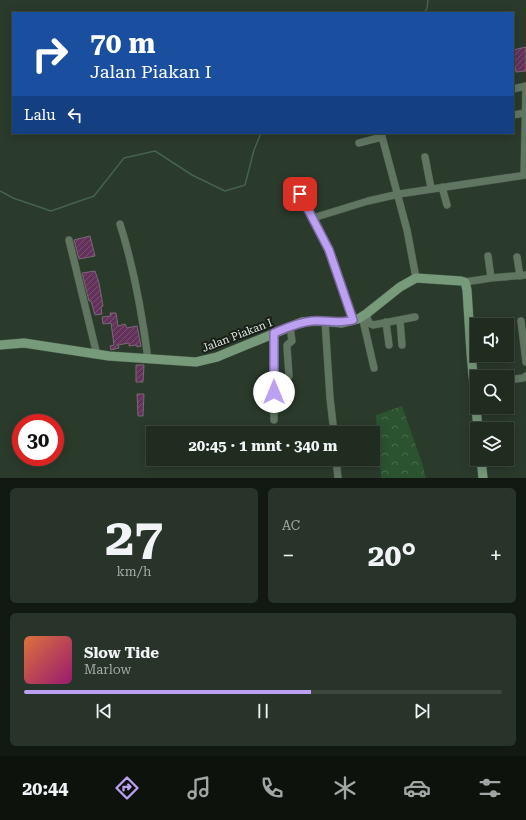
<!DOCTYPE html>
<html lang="id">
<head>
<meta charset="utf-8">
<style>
  :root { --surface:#202c20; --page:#283429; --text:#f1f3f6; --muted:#a2a7a5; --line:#3d483e; --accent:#bca0f2 }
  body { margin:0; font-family:"Roboto Serif",serif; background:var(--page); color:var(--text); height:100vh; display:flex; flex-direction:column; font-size:15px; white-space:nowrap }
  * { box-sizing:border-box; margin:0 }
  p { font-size:13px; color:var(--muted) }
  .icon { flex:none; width:22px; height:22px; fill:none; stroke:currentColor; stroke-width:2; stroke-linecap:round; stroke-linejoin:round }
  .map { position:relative; height:478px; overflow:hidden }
  .details { display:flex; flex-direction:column; gap:10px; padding:10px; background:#121812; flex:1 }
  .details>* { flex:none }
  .top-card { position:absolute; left:12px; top:12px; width:502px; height:122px; border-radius:0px; box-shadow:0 2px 10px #0003,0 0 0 1px var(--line); background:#1a4fa0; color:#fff; overflow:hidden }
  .controls { position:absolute; left:470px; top:318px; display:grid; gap:8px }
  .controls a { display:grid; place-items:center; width:44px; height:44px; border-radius:0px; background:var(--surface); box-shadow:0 2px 10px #0003,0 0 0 1px var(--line); font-size:20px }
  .speed { position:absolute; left:12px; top:414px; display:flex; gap:8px; font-size:20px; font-weight:700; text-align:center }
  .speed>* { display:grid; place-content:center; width:52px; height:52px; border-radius:50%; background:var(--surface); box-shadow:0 2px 10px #0003,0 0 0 1px var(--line); line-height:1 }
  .speed .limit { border:6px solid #d22; background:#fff; color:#111 }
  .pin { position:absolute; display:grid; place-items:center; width:34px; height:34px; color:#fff; margin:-17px; border-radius:8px; box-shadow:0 2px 6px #0006 }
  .me { position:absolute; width:44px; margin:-22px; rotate:0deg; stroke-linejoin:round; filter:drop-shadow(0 0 3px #0008) }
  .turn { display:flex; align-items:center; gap:14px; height:84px; padding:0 12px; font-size:18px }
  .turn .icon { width:52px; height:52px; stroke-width:2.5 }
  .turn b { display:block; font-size:28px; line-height:34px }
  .then { display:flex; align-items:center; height:38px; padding:0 12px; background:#0003; gap:8px; font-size:15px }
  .big { font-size:30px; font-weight:700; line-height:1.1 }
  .details .tile { flex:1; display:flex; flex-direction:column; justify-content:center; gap:6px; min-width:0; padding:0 14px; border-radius:6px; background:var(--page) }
  .details .dial { align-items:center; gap:0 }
  .dial b { font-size:52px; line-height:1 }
  .song { display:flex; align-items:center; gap:12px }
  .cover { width:48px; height:48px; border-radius:6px; background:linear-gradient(135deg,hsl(20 70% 55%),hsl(320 70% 35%)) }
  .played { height:4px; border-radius:2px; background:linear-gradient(90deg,var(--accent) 60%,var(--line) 60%) }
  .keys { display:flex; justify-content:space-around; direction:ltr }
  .heat { display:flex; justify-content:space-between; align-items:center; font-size:22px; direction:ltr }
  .details .tiles { flex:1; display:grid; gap:10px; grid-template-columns:1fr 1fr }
  .tile:last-child { grid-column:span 2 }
  .trip { position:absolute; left:146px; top:426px; width:234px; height:40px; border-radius:0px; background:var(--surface); box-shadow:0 2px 10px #0003,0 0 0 1px var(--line); font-weight:700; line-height:40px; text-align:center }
  .tab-bar { display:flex; height:64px; justify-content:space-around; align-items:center; background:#0d120d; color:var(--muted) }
  .tab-bar .icon { width:28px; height:28px }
  .tab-bar .current { color:var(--accent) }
  .tab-bar b { font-size:18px; color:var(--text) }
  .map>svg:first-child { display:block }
  .forest { fill:url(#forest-crowns) }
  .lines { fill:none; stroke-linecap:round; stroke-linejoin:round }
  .stream { stroke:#44634a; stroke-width:1.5 }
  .building { fill:url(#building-hatch); stroke:#7c6877 }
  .street-casing { stroke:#475648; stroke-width:8 }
  .secondary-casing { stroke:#475648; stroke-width:10 }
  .street { stroke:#607661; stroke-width:7 }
  .secondary { stroke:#779a7a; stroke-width:9 }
  .route-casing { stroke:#7a689d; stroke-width:10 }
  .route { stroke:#bca0f2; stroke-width:7 }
  .labels { text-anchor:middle; stroke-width:4; stroke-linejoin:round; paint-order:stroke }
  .street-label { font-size:11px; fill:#dfe9e0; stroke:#181f18 }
</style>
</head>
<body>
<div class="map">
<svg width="526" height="478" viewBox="0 0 526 478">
  <defs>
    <pattern id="forest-crowns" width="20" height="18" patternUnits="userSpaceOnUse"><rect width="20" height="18" fill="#2b5330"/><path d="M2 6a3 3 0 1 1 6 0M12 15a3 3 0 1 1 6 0" fill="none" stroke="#496c4e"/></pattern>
    <pattern id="building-hatch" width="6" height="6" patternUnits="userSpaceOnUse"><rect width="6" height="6" fill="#63325a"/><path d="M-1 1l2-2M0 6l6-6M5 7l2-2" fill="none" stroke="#795071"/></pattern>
  </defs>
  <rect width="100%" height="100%" fill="#2a3a2b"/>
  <path class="forest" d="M402,406l20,57 4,15h-45v-7l-5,-15 -1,-10 2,-9 -1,-22z"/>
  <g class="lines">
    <path class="stream" d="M423,13l4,-4 1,-9
      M0,191l13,7 38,13 43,-15 30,-38 31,-7 37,24 33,16 20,-6 9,-35 7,-17"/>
  </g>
  <path class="building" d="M526,47v24l-10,1 -1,-5h-2v-17z
    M90,236l5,20 -16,3 -5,-19z
    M95,271l4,12 4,23 -2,1 1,7 -7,1 -4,-14h-2l-7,-28z
    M110,313h6l2,13 7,-2 2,4 10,-2 4,20 -4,1v-2l-8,1v-3l-11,2 1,3 -8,2 -1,-4 4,-1 -3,-22 -8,1 -1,-7 9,-1z
    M136,365h8l-1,17h-7z
    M137,394h7l-1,22h-5z"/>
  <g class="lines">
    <g class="street-casing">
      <path id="street" d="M513,89l13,-3
        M513,115l12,-2
        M381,133l26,97 9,48
        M359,143l23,-6
        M425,157l6,31
        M524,175l2,-89
        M442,187l5,18
        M300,194l29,56 24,70
        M313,218l55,-17 31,-7 127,-19
        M120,224c14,44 22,89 28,135
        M69,240l28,115
        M488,256l3,22
        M517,257l3,19
        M465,282l26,-4 35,-3
        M366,314l3,9 4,2 42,-8
        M362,316l12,52
        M400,320l2,25
        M325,321l5,77 4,35
        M521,321l5,41
        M386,322l3,23
        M274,333v87
        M289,376l-2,-29v-2l5,-4 -2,-14
        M507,380l16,-2 3,-2
        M336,459l2,19"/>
    </g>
    <g class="secondary-casing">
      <path id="secondary" d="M0,345l24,-2 85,13 87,6 21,-5 85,-35 16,-1 24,2 16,-4 8,-5 34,-27 16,-9 45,3 4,1 2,8 4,63 7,76
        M481,459l2,19"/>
    </g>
    <use href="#street" class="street"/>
    <use href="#secondary" class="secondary"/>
  </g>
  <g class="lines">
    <g class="route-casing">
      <path id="route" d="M274,392v-59c12,-5 25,-11 38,-12 14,-1 27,3 41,-1l-24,-70 -29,-56"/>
    </g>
    <use href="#route" class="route"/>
  </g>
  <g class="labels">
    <g class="street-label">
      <text transform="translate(237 335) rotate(-21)" y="4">Jalan Piakan I</text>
    </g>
  </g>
</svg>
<div class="controls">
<a><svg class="icon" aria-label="sound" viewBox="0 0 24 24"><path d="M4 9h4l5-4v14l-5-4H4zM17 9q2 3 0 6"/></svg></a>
<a><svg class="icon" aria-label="search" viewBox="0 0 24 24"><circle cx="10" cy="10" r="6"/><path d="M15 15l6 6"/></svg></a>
<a><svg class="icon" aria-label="layers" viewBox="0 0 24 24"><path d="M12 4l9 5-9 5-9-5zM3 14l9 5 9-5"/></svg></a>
</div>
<div class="speed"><div class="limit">30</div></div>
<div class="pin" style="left:300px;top:194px;background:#d93025"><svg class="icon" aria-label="arrive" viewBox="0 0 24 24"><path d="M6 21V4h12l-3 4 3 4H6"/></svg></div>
<svg class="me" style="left:274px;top:392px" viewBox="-20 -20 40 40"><circle r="19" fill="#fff"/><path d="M0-13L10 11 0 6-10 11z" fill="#bca0f2"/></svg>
<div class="trip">20:45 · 1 mnt · 340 m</div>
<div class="top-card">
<div class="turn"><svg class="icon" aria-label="right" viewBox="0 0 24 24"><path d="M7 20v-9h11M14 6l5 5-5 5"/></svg><div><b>70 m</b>Jalan Piakan I</div></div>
<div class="then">Lalu<svg class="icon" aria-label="left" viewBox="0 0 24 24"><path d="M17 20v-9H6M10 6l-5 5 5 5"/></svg></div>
</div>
</div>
<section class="details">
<div class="tiles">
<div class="tile dial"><b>27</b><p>km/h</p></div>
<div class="tile"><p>AC</p>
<div class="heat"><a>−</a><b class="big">20°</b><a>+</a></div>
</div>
<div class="tile">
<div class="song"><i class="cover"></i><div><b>Slow Tide</b><p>Marlow</p></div></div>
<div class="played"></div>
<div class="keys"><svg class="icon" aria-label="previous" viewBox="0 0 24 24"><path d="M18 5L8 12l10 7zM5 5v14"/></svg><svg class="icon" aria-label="pause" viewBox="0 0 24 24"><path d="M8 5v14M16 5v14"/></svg><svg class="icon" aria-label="next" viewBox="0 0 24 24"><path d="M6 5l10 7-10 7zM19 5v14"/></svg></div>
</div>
</div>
</section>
<nav class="tab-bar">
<b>20:44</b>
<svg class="icon current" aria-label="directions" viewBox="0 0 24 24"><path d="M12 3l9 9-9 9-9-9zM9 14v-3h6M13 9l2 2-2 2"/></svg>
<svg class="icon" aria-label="music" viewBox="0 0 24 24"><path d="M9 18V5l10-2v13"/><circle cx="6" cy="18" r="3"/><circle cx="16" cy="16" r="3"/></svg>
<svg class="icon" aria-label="phone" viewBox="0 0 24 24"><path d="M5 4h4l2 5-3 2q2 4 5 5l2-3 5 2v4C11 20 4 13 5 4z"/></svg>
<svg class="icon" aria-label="climate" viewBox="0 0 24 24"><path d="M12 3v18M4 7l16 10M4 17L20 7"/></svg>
<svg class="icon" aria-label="car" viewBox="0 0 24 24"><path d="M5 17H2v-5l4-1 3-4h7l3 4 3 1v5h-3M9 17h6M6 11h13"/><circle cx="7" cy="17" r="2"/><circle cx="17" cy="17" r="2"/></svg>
<svg class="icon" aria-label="filters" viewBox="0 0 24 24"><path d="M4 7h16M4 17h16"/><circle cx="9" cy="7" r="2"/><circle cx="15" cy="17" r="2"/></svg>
</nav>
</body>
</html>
